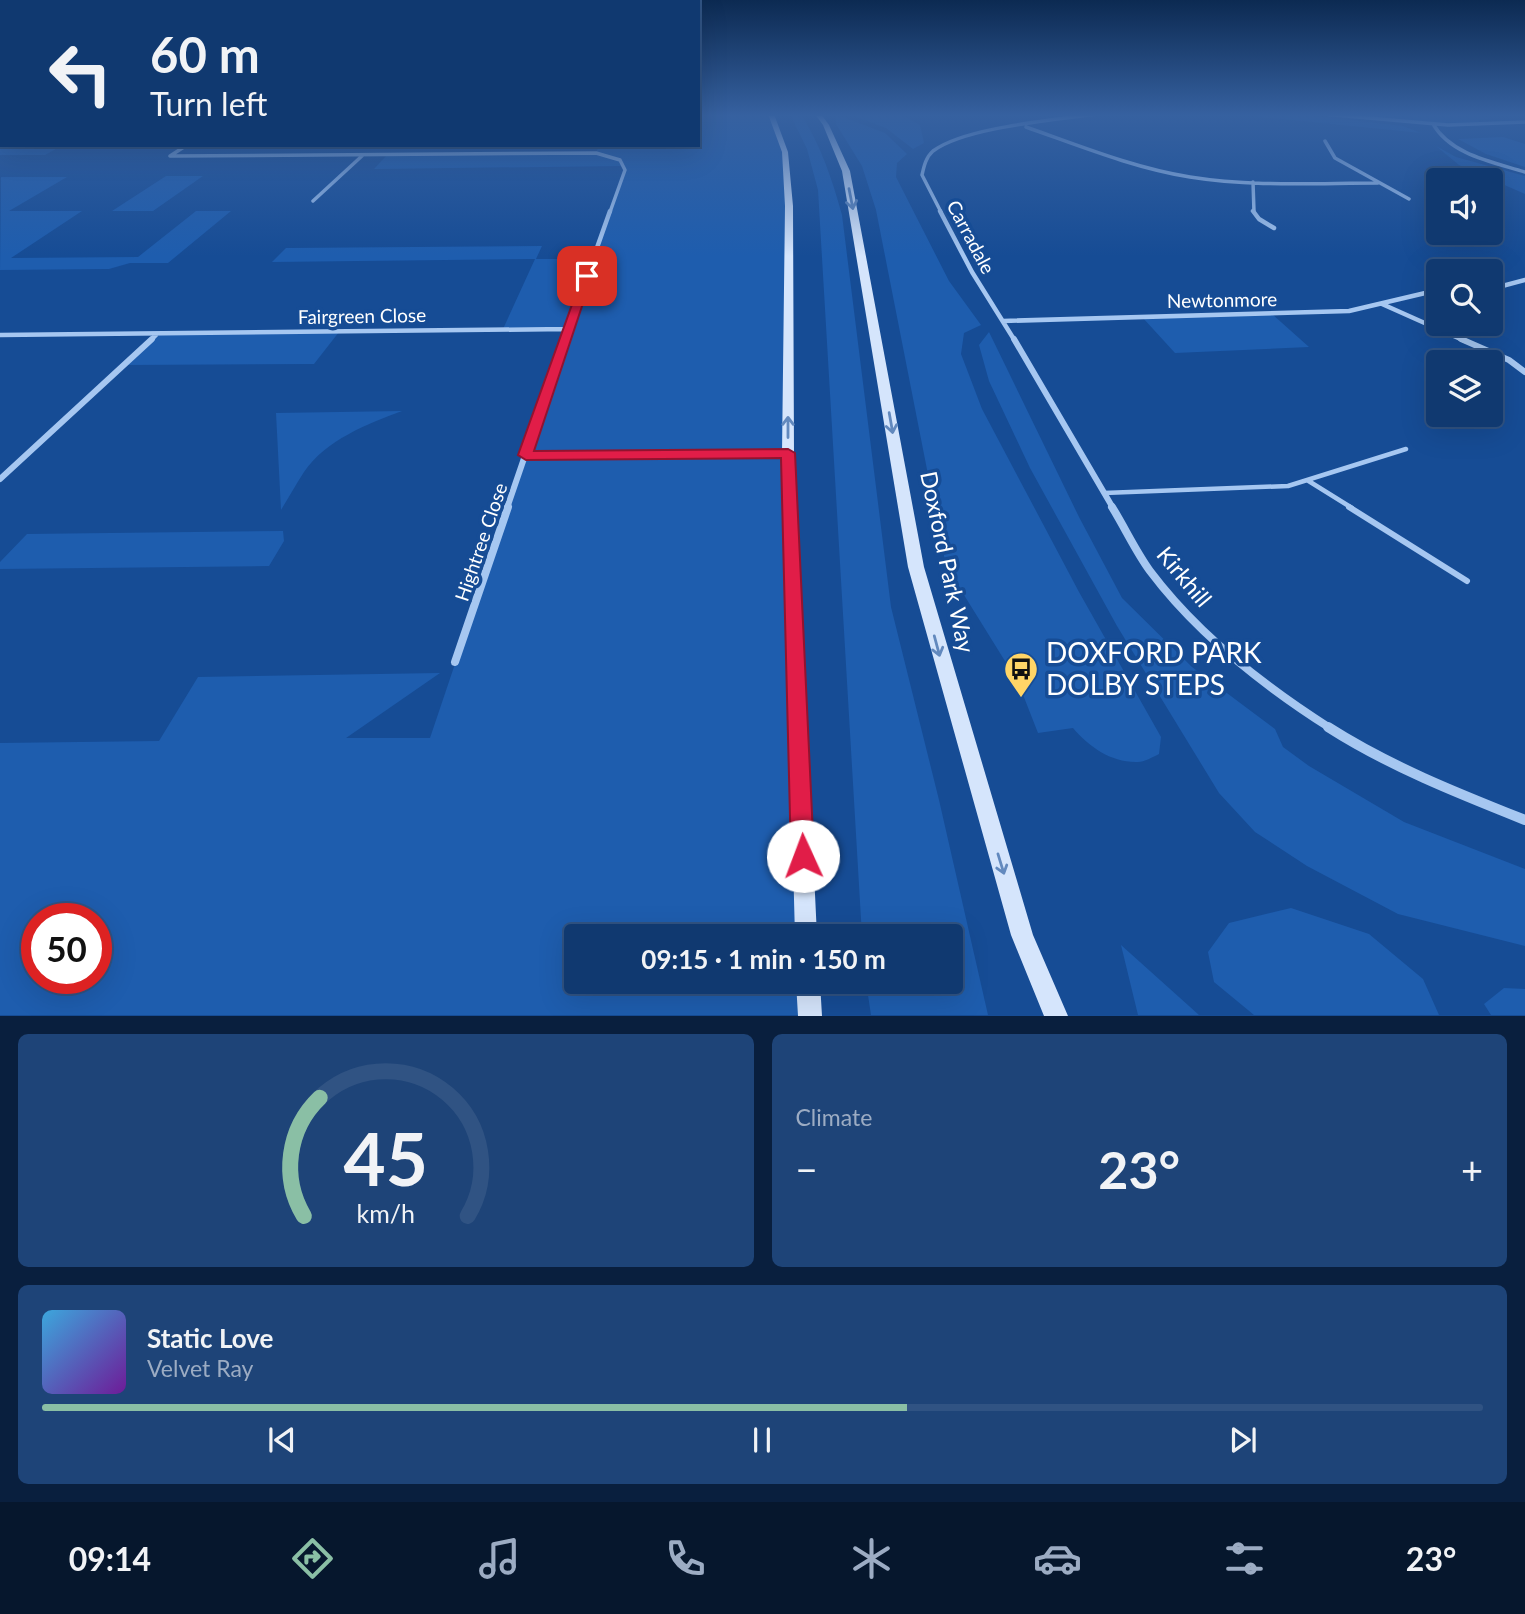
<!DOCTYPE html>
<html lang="en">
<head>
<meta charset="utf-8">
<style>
  :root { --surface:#103970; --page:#1e4478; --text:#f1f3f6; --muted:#9cacc3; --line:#305383; --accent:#8abfa5 }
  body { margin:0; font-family:Lato,sans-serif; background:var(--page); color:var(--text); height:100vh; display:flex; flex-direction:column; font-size:26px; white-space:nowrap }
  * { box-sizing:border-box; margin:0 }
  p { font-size:23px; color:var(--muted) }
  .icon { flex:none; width:38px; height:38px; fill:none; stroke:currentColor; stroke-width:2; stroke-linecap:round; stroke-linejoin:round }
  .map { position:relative; height:1016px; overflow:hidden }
  .drawer { display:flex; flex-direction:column; gap:18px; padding:18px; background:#091f3e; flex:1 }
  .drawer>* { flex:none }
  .top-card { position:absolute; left:0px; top:0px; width:700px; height:147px; box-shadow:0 7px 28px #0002,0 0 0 2px var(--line); background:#103970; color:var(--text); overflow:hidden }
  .fabs { position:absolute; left:1426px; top:168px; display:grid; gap:14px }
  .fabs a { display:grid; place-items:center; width:77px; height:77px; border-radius:7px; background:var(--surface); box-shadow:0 7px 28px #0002,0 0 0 2px var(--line); font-size:35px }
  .speed { position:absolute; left:21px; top:903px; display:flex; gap:14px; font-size:35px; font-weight:700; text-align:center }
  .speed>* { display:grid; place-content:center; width:91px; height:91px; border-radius:50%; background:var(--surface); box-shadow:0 7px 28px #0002,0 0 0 2px var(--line); line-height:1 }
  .speed .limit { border:10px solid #d22; background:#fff; color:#111 }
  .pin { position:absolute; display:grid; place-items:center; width:60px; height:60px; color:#fff; margin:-30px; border-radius:14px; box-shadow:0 4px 10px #0006 }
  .me { position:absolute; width:77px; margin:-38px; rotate:358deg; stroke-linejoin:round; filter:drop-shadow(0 0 5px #0008) }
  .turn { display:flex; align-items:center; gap:24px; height:147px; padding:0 35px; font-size:32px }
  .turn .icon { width:91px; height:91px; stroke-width:2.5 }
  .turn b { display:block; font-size:49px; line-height:60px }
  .big { font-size:52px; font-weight:700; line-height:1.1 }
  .drawer .widget { flex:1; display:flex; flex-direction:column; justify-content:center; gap:10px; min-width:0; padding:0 24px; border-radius:10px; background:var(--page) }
  .drawer .dial { align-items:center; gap:0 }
  .dial svg { height:182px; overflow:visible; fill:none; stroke:var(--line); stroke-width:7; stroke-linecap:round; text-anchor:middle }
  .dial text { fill:var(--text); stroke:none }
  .song { display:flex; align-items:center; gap:21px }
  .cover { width:84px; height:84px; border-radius:10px; background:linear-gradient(135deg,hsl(200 70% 55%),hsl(280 70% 35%)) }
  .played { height:7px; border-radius:4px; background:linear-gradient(90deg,var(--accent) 60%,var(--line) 60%) }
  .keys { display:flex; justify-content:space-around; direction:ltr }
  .heat { display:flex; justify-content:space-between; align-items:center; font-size:38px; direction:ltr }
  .drawer .tiles { flex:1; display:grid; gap:18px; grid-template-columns:1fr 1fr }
  .widget:last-child { grid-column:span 2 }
  .trip { position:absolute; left:564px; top:924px; width:399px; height:70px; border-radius:7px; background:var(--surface); box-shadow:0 7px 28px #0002,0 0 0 2px var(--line); font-weight:700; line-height:70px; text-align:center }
  .dock { display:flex; height:112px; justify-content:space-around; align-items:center; background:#06172d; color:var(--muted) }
  .dock .icon { width:49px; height:49px }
  .dock .on { color:var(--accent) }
  .dock b { font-size:32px; color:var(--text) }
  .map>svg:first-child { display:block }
  .green { fill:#1e5dae; fill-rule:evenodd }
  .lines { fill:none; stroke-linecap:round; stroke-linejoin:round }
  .lane-far1 { stroke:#a6c7f1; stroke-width:4.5 }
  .lane { stroke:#a6c7f1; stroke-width:6 }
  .street-far4 { stroke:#a6c7f1; stroke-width:3.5 }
  .street-far3 { stroke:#a6c7f1; stroke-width:4.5 }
  .street-far2 { stroke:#a6c7f1; stroke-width:6 }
  .street-far1 { stroke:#a6c7f1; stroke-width:8 }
  .street { stroke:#a6c7f1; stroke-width:10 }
  .secondary { fill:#d5e5fc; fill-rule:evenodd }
  .oneway { stroke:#6289be }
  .route { fill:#e11d48; stroke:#92132f; stroke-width:2 }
  .labels { text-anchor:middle; stroke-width:7; stroke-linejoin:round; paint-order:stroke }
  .far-street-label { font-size:19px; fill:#fff; stroke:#164c95 }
  .street-label { font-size:23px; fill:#fff; stroke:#164c95 }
  .near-poi-label { font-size:28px; fill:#fff; stroke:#164c95; text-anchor:start }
</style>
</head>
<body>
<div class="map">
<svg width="1525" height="1016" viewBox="0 0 1525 1016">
  <rect width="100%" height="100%" fill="#164c95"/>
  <path class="green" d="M698,114h73l14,38 3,301 18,483h-230v46h232l2,33h-810v-272l159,-2 39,-64 242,-4 -94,65h84l138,-409h-65l32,-70 -263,3 14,-14 256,-2 -6,13h57l32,-89 -2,-4 -249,3 13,-14 209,-2 3,-8h99zM37,919h59v59h-59z
    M790,114h11c20,32 31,65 41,101l49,392 48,193 49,215h-117l-5,-33h84v-46h-88l-44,-746 -11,-41z
    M835,114l50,19 22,21 -10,9 -1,14 53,104 32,44 -17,8 -3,21 21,55 97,183 82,145 -2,17c-6,3 -15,8 -21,8 -26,1 -49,-15 -65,-34l-35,5 -20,-51 -72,-116 -70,-356 -14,-44 -26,-42z
    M849,114h51l20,11 4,18 -11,6 -27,-21z
    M1233,114h63l107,12 18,7z
    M1323,114h149l21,5 -14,1v6z
    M1503,137l22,7v23l-39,-13 -28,-15z
    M0,139l2,6h61l-18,10h-45z
    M1436,146l20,11 69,19v18l-66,-29z
    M166,176h37l-50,35h-41z
    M1,177h66l-58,34h73l-71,47 127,-1 58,-46h35l-63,52h-38l-21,6 -109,1z
    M1272,314l37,33 -134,6 -32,-35z
    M339,332l-25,32 -191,1 33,-30z
    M989,332l90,185 43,81 70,69 83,62 8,18 26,19 95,56 121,47v77l-127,-32 -91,-48 -52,-34 -36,-39 -102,-167 -87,-158 -41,-87 -10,-36z
    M402,411c-35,13 -76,29 -98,61 -8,12 -15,25 -23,38l-5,-97z
    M283,531l1,10 -15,25 -269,3v-7l27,-28z
    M1291,908l78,26 54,45 16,36h-185l-40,-33 -6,-30 21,-29z
    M1121,945l78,70h-61z
    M1504,988l21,1v26h-34l-7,-11z"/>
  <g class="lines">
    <path class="lane-far1" d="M1307,480l45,28
      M1104,493l184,-7 118,-37"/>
    <path class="lane" d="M1349,507l118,74"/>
    <path class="street-far4" d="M1323,114l125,11 77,-3
      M1433,124c18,31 60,38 92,48
      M1026,127c54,19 108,41 164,50 62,10 126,6 188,6
      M1325,141l10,17 74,41
      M187,145l-17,11 426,-3 24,7 5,10 -15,42
      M1253,182l1,30
      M313,201l50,-46
      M941,212l-19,-37c2,-9 4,-18 11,-24 32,-24 123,-31 164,-37"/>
    <path class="street-far3" d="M940,211l32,61 43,69
      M1253,211l6,8 15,9
      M1491,289l34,-9
      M1382,304l83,37
      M1003,321l346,-10 89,-21
      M0,335l568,-6
      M150,341l6,-6
      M564,341l46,-130"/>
    <path class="street-far2" d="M1014,339l99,169
      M1461,339l48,21 16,12
      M525,455l263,-2
      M0,479l152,-140
      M507,508l58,-169"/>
    <path class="street-far1" d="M1112,507c13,21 24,45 38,64 48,64 114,115 180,157
      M455,662l53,-155"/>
    <path class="street" d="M1328,727c61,39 129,66 197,93"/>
    <path class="secondary" d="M768,114h6l14,38 5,54 1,247 23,483h-22l-13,-483 3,-247 -3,-54z
      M815,114h6l8,11 21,46 74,396 109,368 35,81h-24l-33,-81 -103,-368 -66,-396 -19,-46z
      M796,982h24l2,34h-24z"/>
  </g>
  <defs><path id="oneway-shaft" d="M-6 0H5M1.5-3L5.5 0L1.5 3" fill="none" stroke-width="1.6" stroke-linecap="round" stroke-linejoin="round" transform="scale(1.75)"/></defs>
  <g class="oneway">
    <use href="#oneway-shaft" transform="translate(851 199) rotate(79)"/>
    <use href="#oneway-shaft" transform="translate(891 423) rotate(80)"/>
    <use href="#oneway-shaft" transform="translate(788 427) rotate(-90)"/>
    <use href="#oneway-shaft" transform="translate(937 646) rotate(75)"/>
    <use href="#oneway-shaft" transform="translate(1001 864) rotate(73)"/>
  </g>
  <linearGradient id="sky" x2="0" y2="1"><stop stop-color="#0c2a52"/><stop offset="0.45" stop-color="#3661a0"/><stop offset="1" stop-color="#3661a0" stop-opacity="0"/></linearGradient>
  <rect width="1525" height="256" fill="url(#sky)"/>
  <path class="route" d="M583,274l9,2 -58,175 254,-2 7,4 19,403 -3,7 -8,3 -9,-3 -3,-7 -10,-398 -255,2 -8,-5z"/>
  <defs>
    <g id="bus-pin" transform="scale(1.75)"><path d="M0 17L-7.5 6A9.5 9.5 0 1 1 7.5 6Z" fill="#ffd567" stroke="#164c95"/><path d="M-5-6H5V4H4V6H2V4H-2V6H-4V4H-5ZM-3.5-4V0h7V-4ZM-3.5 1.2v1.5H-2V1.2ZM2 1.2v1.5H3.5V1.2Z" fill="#111"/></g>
  </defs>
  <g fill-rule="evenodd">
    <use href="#bus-pin" x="1021" y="669"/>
  </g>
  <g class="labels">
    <g class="far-street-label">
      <text transform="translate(971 237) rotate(62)" y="7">Carradale</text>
      <text transform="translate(1222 300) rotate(-1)" y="7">Newtonmore</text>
      <text transform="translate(362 316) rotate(-1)" y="7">Fairgreen Close</text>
      <text transform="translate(481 542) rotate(-71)" y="7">Hightree Close</text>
    </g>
    <g class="street-label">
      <text transform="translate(947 562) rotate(78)" y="8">Doxford Park Way</text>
      <text transform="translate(1184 577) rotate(50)" y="8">Kirkhill</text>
    </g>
    <g class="near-poi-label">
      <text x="1046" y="663">DOXFORD PARK<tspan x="1046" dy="32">DOLBY STEPS</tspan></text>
    </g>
  </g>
</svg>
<div class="fabs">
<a><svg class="icon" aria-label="sound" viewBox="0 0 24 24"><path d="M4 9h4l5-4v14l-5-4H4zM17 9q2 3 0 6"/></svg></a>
<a><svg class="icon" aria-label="search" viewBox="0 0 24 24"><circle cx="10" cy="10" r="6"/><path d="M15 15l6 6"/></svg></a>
<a><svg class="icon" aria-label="layers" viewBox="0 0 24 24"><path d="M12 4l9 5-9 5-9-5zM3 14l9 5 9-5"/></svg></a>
</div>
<div class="speed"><div class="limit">50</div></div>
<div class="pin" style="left:587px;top:276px;background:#d93025"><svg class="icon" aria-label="arrive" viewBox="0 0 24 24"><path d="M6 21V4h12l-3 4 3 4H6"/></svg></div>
<svg class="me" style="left:803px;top:856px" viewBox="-20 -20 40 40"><circle r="19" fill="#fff"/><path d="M0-13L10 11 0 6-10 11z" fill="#e11d48"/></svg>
<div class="trip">09:15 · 1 min · 150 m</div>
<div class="top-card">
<div class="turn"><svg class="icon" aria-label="left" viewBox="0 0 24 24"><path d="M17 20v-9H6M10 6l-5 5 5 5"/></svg><div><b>60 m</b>Turn left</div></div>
</div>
</div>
<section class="drawer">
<div class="tiles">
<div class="widget dial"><svg viewBox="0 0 100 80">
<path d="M14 69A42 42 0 1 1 86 69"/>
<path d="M14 69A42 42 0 0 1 21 17" stroke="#8abfa5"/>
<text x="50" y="56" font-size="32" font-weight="700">45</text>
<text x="50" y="72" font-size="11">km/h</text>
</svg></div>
<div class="widget"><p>Climate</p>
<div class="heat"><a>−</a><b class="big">23°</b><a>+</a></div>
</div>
<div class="widget">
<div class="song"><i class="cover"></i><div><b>Static Love</b><p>Velvet Ray</p></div></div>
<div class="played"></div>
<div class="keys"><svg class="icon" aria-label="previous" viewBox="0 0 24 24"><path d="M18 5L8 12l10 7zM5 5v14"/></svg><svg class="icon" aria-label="pause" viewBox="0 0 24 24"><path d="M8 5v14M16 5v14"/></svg><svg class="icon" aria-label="next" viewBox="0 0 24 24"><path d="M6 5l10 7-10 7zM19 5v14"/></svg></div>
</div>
</div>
</section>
<nav class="dock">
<b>09:14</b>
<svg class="icon on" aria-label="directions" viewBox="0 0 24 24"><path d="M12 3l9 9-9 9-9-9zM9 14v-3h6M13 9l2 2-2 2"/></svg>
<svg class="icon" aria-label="music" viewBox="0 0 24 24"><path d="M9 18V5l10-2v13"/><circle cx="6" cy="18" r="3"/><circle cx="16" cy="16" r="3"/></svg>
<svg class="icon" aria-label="phone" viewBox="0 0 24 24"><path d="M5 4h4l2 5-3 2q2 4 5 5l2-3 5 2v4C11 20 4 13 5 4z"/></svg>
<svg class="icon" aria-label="climate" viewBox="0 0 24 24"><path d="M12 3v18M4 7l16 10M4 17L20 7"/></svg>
<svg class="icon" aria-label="car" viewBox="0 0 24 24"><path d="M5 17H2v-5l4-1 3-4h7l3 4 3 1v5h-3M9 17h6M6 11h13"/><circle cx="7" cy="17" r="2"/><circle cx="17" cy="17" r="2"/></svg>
<svg class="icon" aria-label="filters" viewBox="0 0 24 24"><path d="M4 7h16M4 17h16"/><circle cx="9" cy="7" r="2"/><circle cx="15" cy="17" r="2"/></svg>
<b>23°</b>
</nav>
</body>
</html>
